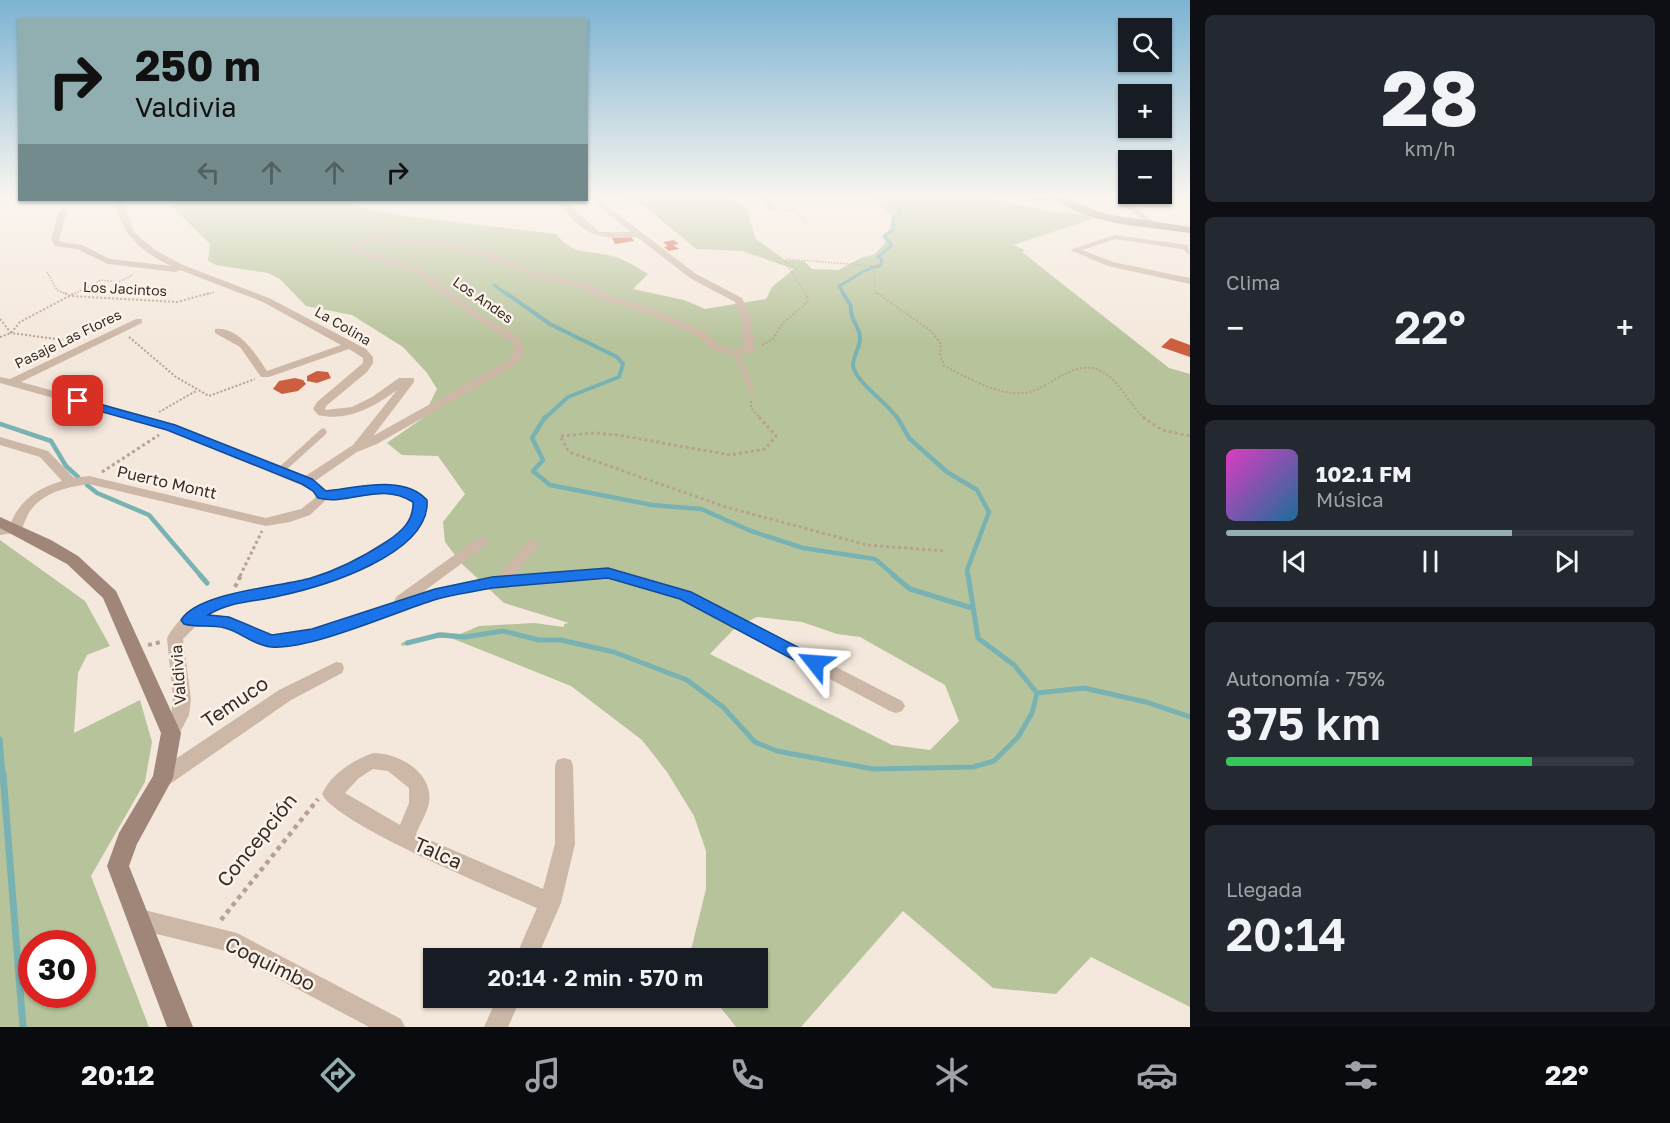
<!DOCTYPE html>
<html lang="es">
<head>
<meta charset="utf-8">
<style>
  :root { --surface:#171b24; --page:#242831; --text:#f1f3f6; --muted:#9ea1a6; --line:#363941; --accent:#91aeb1 }
  body { margin:0; font-family:"Golos Text",sans-serif; background:var(--page); color:var(--text); height:100vh; display:flex; flex-direction:column; font-size:22px; white-space:nowrap }
  * { box-sizing:border-box; margin:0 }
  p { font-size:20px; color:var(--muted) }
  .icon { flex:none; width:33px; height:33px; fill:none; stroke:currentColor; stroke-width:2; stroke-linecap:round; stroke-linejoin:round }
  .map { position:relative; flex:1; overflow:hidden }
  .drawer { display:flex; flex-direction:column; gap:15px; padding:15px; background:#0d0f14; width:480px }
  .drawer>* { flex:none }
  .top-card { position:absolute; left:18px; top:18px; width:570px; height:183px; border-radius:0px; box-shadow:0 2px 4px #0004; background:#91aeb1; color:#111; overflow:hidden }
  .buttons { position:absolute; left:1118px; top:18px; display:grid; gap:12px }
  .buttons a { display:grid; place-items:center; width:54px; height:54px; border-radius:0px; background:var(--surface); box-shadow:0 2px 4px #0004; font-size:30px }
  .speed { position:absolute; left:18px; top:930px; display:flex; gap:12px; font-size:30px; font-weight:700; text-align:center }
  .speed>* { display:grid; place-content:center; width:78px; height:78px; border-radius:50%; background:var(--surface); box-shadow:0 2px 4px #0004; line-height:1 }
  .speed .limit { border:9px solid #d22; background:#fff; color:#111 }
  .pin { position:absolute; display:grid; place-items:center; width:51px; height:51px; color:#fff; margin:-26px; border-radius:12px; box-shadow:0 3px 9px #0006 }
  .me { position:absolute; width:66px; margin:-33px; rotate:298deg; stroke-linejoin:round; filter:drop-shadow(0 0 4px #0008) }
  .turn { display:flex; align-items:center; gap:21px; height:126px; padding:0 18px; font-size:27px }
  .turn .icon { width:78px; height:78px; stroke-width:2.5 }
  .turn b { display:block; font-size:42px; line-height:51px }
  .lanes { display:flex; align-items:center; height:57px; padding:0 18px; background:#0003; justify-content:center; gap:30px; direction:ltr }
  .lanes .off { opacity:.35 }
  .big { font-size:45px; font-weight:600; line-height:1.1 }
  .drawer .widget { flex:1; display:flex; flex-direction:column; justify-content:center; gap:9px; min-width:0; padding:0 21px; border-radius:9px; background:var(--page) }
  .drawer .dial { align-items:center; gap:0 }
  .dial b { font-size:78px; line-height:1 }
  .song { display:flex; align-items:center; gap:18px }
  .cover { width:72px; height:72px; border-radius:9px; background:linear-gradient(135deg,hsl(310 70% 55%),hsl(200 70% 35%)) }
  .played { height:6px; border-radius:3px; background:linear-gradient(90deg,var(--accent) 70%,var(--line) 70%) }
  .keys { display:flex; justify-content:space-around; direction:ltr }
  .heat { display:flex; justify-content:space-between; align-items:center; font-size:33px; direction:ltr }
  .charge { height:9px; border-radius:4px; background:linear-gradient(90deg,#34c759 75%,var(--line) 0) }
  .trip { position:absolute; left:423px; top:948px; width:345px; height:60px; border-radius:0px; background:var(--surface); box-shadow:0 2px 4px #0004; font-weight:600; line-height:60px; text-align:center }
  .dock { display:flex; height:96px; justify-content:space-around; align-items:center; background:#090b0e; color:var(--muted) }
  .dock .icon { width:42px; height:42px }
  .dock .on { color:var(--accent) }
  .dock b { font-size:27px; color:var(--text) }
  main { display:flex; flex:1; min-height:0 }
  .map>svg:first-child { display:block }
  .green { fill:#b7c49b; fill-rule:evenodd }
  .lines { fill:none; stroke-linecap:round; stroke-linejoin:round }
  .stream-far4 { stroke:#79b2b2; stroke-width:3 }
  .stream-far3 { stroke:#79b2b2; stroke-width:4 }
  .stream-far2 { stroke:#79b2b2; stroke-width:4.5 }
  .stream-far1 { stroke:#79b2b2; stroke-width:5 }
  .stream { stroke:#79b2b2; stroke-width:7 }
  .building { fill:#cd5f41 }
  .path-far4 { stroke:#b8a191; stroke-width:1.5; stroke-dasharray:1.5 1.5; stroke-linecap:butt }
  .path-far3 { stroke:#b8a191; stroke-width:2; stroke-dasharray:2 2; stroke-linecap:butt }
  .path-far2 { stroke:#b8a191; stroke-width:3; stroke-dasharray:3 3; stroke-linecap:butt }
  .path-far1 { stroke:#b8a191; stroke-width:4; stroke-dasharray:4 4; stroke-linecap:butt }
  .path { stroke:#b8a191; stroke-width:4.5; stroke-dasharray:4.5 4.5; stroke-linecap:butt }
  .lane-far1 { stroke:#cdb7a7; stroke-width:5 }
  .lane { stroke:#cdb7a7; stroke-width:7 }
  .street { fill:#cdb7a7; fill-rule:evenodd }
  .secondary { fill:#a08678; fill-rule:evenodd }
  .route { fill:#1a73e8; stroke:#114b97; stroke-width:1.5 }
  .labels { text-anchor:middle; stroke-width:5; stroke-linejoin:round; paint-order:stroke }
  .far-street-label { font-size:14px; fill:#392d28; stroke:#fbf2e9 }
  .street-label { font-size:16px; fill:#392d28; stroke:#fbf2e9 }
  .near-street-label { font-size:20px; fill:#392d28; stroke:#fbf2e9 }
</style>
</head>
<body>
<main>
<div class="map">
<svg width="1190" height="1027" viewBox="0 0 1190 1027">
  <rect width="100%" height="100%" fill="#f4e8dc"/>
  <path class="green" d="M619,196h108l19,12 10,31 29,21 19,1 8,8 26,1 23,-12 14,-4 11,-12 -4,-5 8,-7 1,-12 2,-2 -25,-20h123v3l63,13 32,3 6,4 -79,26 12,5 -3,2 147,116 21,6v633l-99,-50 -35,37 -63,-6 -90,-77 -102,116h-65l-23,-29h45v-40h-69l17,-69v-38l-12,-35 -27,-44 -25,-32 -71,-54 -120,-48h-14l-35,8 -1,-3 40,-11 19,2 19,-8 55,-3 30,4v-3l5,-1 -65,-20 -43,-40 -16,-21 -2,-20 22,-28 -27,-38 -36,-1 -15,-12 40,-28 -1,-4 11,-22 -10,-16 -24,-26 -51,-32 -46,-9 -26,-27 -12,-6 -52,-8 -8,-4 2,-17 -45,-44h193l2,7 45,9 151,18c18,21 28,16 52,21 15,3 27,11 40,19l-15,15 51,11 21,9 61,-10 6,-12 22,-18 -52,-18 -46,-2 -49,-41zM757,617l45,5 35,12 23,3 85,48 14,36 -29,29 -38,-5 -182,-91 26,-27z
    M0,540l85,61 25,45 -23,9 -9,18 -4,60 66,-33 12,42 -7,40 -54,94 58,151h-149zM32,944h50v50h-50z"/>
  <g class="lines">
    <path class="stream-far4" d="M494,285l14,10
      M844,295l-5,-9c15,-7 24,-18 41,-20l2,-6 -4,-3 14,-12 -8,-9 10,-7 -1,-11 8,-5 -9,-17"/>
    <path class="stream-far3" d="M506,293l44,31 67,33 6,7 -4,13 -51,20 -24,22
      M843,293l8,13c-2,12 8,20 9,31 1,9 -7,19 -7,28 1,16 35,38 45,54"/>
    <path class="stream-far2" d="M545,417l-13,21 11,22 -10,11 17,14 102,20 49,4 50,22 52,17 72,11 20,17
      M897,417l12,21 38,34 30,18 12,22 -22,58 1,6
      M0,424l51,17 15,25 12,11
      M87,485l10,8 52,22 52,61"/>
    <path class="stream-far1" d="M200,575l7,8
      M893,575l17,14 62,19
      M968,575l10,63 36,27 23,28
      M407,643l32,-8 26,2 38,-6 36,9h22l53,12 73,28 36,27 32,35 22,9 96,18 100,-2 21,-6 24,-24 14,-24 5,-20
      M1037,693l47,-5 62,14 44,15
      M0,739l3,36"/>
    <path class="stream" d="M3,774l20,253"/>
  </g>
  <path class="building" d="M1026,196h20l7,4 -19,1z
    M631,237l3,4 -19,3 -3,-6z
    M674,240l5,4 -6,1 6,4 -10,2 -5,-4 4,-1 -5,-4z
    M1171,338l19,7v12l-29,-10z
    M317,371l11,1 3,6 -14,5 -10,-2v-5z
    M295,378l8,2 3,4 -8,7 -16,3 -9,-5 6,-8z"/>
  <g class="lines">
    <path class="path-far4" d="M0,204l19,-8
      M1146,207l23,1
      M780,210l15,1 11,12
      M47,272l10,18 11,5
      M72,295l29,-15 17,2 15,-7
      M204,295l11,-3
      M806,295l-21,-34 2,-2 87,7 1,26 4,3"/>
    <path class="path-far3" d="M65,293l6,3 106,6 33,-9
      M877,293l54,38 10,13 -1,10 4,12c24,11 51,29 79,27 27,-2 49,-36 78,-22 19,10 28,33 44,48
      M0,319l11,14 61,8
      M0,337l11,-4 9,-11 55,-29
      M129,337l47,40 33,19 46,-17
      M762,345l10,-5 11,-17 25,-21 -2,-9
      M751,401v7l10,11
      M159,412l37,-21"/>
    <path class="path-far2" d="M759,417l17,19 -11,13 -35,6 -112,-20 -23,-2 -35,3 9,16 157,55 141,38 79,6
      M1143,417l19,13 28,6
      M102,472l57,-37
      M240,576l22,-45"/>
    <path class="path-far1" d="M235,587l6,-12
      M148,645l13,-3"/>
    <path class="path" d="M221,920l97,-121"/>
    <path class="lane-far1" d="M736,352l16,39"/>
    <path class="lane" d="M280,471l43,-39"/>
    <path class="street" d="M586,196h8l102,78 46,24 8,18 5,35 -1,2 -24,2 -19,-6 -14,-13 -48,-22 -45,-14 -18,-11 -52,-12 -53,-22 -23,-6 -84,-9 -10,2 -7,5 1,2 60,18 65,49 31,18 7,6 3,9 -2,8 -7,8 -138,79 -20,8 -42,29 4,4 -1,3h-10l-141,-58 -167,-47v-6l10,2 126,-60h6v4l-121,59 154,42 129,53 49,-32 44,-55c-23,17 -50,32 -79,25l-5,-6 4,-7 46,-39v-5l-14,-9 -80,28h-8l-21,-30 -25,-14v-4c23,-3 41,25 52,42l74,-26 -78,-43 -83,-32 -4,2 -68,-8 -31,-15 -22,-3 -4,-7 8,-28 4,-2 4,2 -8,28 2,3 21,3 28,14 61,7c-30,-14 -51,-33 -56,-66h7l12,32 21,18 28,15 86,33 97,51 7,8v6l-6,9 -41,34 -1,4 27,-3 20,-10 27,-19h15v4l-41,54 134,-75 5,-5 2,-7 -2,-6 -35,-23 -65,-49 -60,-18 -4,-7 11,-8 15,-2 84,9 29,6 53,22 52,12 18,11 45,14 50,22 14,13 12,4 13,-1 -4,-32 -5,-14 -45,-24 -53,-41c-41,3 -51,-1 -78,-33l7,-2 33,30h32z
      M759,196h8l9,13 -1,2h-6z
      M1111,196h9l40,30 -7,2z
      M1168,196h8l4,4 -7,2z
      M1115,235l73,10 2,10 -8,-6 -67,-10 -33,11 31,12 77,16v6l-82,-18 -38,-16z
      M0,437l48,14 26,27 15,-2 177,42 35,-9 13,-10 4,-7 5,-1c28,-3 82,-14 104,9 -1,6 -2,13 -4,18 -17,45 -104,70 -147,79 -24,5 -45,5 -66,18 13,0 24,3 36,8 9,4 16,12 25,12 39,1 86,-21 123,-33l2,-5 82,-59 5,-2 7,5 -2,3 -65,48 76,-16 28,-35 5,-2 7,5 -23,31 92,-7 83,24 211,109 3,5 -3,5 -6,2 -6,-2 -209,-111 -73,-22 -116,9 -55,12 -124,42 -41,6 -18,-4 -18,-11 -14,-5 -26,-1 -13,13 8,60 -2,16 -12,23 -6,2 -6,-2 -3,-5 9,-18 2,-16 -6,-61c23,-42 68,-43 110,-52 39,-8 112,-29 132,-67 2,-5 3,-12 4,-17l-9,-5 -19,-3 -58,5 -17,16 -20,7 -24,4 -177,-42c-22,3 -45,8 -59,27 -4,6 -6,14 -10,21l-20,3v-8l10,-2c9,-24 27,-37 52,-44l-22,-24 -40,-12z
      M336,662l6,1 2,5 -2,5 -51,27 -121,84 -7,2 -7,-2 -2,-6 2,-6 123,-82z
      M373,753c26,0 61,20 56,50 -2,10 -9,21 -13,31l127,55 12,-45v-78l2,-6 7,-2 7,2 2,6 2,78 -14,59 -24,55h-22l22,-50c-38,-17 -200,-83 -215,-114 10,-21 30,-33 51,-41zM373,769l15,2 21,17v15l-9,22 -55,-32 14,-15z
      M140,909l97,24 164,86 4,8h-36l-143,-76 -94,-23 -3,-8 3,-8z
      M497,998h24l-13,29h-24z"/>
    <path class="secondary" d="M1051,196h10l44,18 85,13v6c-44,-7 -103,-7 -139,-37z
      M0,517l51,23 27,16 38,35 65,142 -8,45 -36,66 -8,22 64,161h-26l-60,-161 12,-33 34,-57 8,-43 -58,-135 -36,-34 -67,-36z"/>
  </g>
  <linearGradient id="sky" x2="0" y2="1"><stop stop-color="#7bb3d2"/><stop offset="0.58" stop-color="#faf5ef"/><stop offset="1" stop-color="#faf5ef" stop-opacity="0"/></linearGradient>
  <rect width="1190" height="340" fill="url(#sky)"/>
  <path class="route" d="M78,398l97,27 137,54 14,12c30,-3 78,-17 101,9 4,55 -106,87 -148,96 -24,6 -49,5 -71,19l21,2 43,18 40,-6 123,-40 57,-12 116,-9 83,24 130,67 3,4 -3,5 -6,2 -6,-2 -129,-69 -72,-21 -116,10c-19,4 -40,6 -58,12 -41,13 -124,50 -163,47 -18,-2 -30,-15 -46,-19 -14,-4 -28,0 -41,-4l-3,-4c17,-28 99,-33 130,-42 27,-8 52,-21 75,-36 15,-10 28,-21 27,-40 -33,-21 -63,4 -95,-4l-5,-7 -11,-7 -135,-54 -93,-26v-5z"/>
  <g class="labels">
    <g class="far-street-label">
      <text transform="translate(125 289) rotate(3)" y="5">Los Jacintos</text>
      <text transform="translate(483 300) rotate(35)" y="5">Los Andes</text>
      <text transform="translate(343 326) rotate(30)" y="5">La Colina</text>
      <text transform="translate(68 339) rotate(-26)" y="5">Pasaje Las Flores</text>
    </g>
    <g class="street-label">
      <text transform="translate(167 482) rotate(13)" y="6">Puerto Montt</text>
      <text transform="translate(178 675) rotate(-94)" y="6">Valdivia</text>
    </g>
    <g class="near-street-label">
      <text transform="translate(235 702) rotate(-34)" y="7">Temuco</text>
      <text transform="translate(257 840) rotate(-51)" y="7">Concepción</text>
      <text transform="translate(438 853) rotate(24)" y="7">Talca</text>
      <text transform="translate(270 964) rotate(26)" y="7">Coquimbo</text>
    </g>
  </g>
</svg>
<div class="buttons">
<a><svg class="icon" aria-label="search" viewBox="0 0 24 24"><circle cx="10" cy="10" r="6"/><path d="M15 15l6 6"/></svg></a>
<a>+</a>
<a>−</a>
</div>
<div class="speed"><div class="limit">30</div></div>
<div class="pin" style="left:78px;top:401px;background:#d93025"><svg class="icon" aria-label="arrive" viewBox="0 0 24 24"><path d="M6 21V4h12l-3 4 3 4H6"/></svg></div>
<svg class="me" style="left:815px;top:663px" viewBox="-20 -20 40 40"><path d="M0-17L14 15 0 8-14 15z" fill="#1a73e8" stroke="#fff" stroke-width="4"/></svg>
<div class="trip">20:14 · 2 min · 570 m</div>
<div class="top-card">
<div class="turn"><svg class="icon" aria-label="right" viewBox="0 0 24 24"><path d="M7 20v-9h11M14 6l5 5-5 5"/></svg><div><b>250 m</b>Valdivia</div></div>
<div class="lanes"><svg class="icon off" aria-label="left" viewBox="0 0 24 24"><path d="M17 20v-9H6M10 6l-5 5 5 5"/></svg><svg class="icon off" aria-label="ahead" viewBox="0 0 24 24"><path d="M12 20V5M6 11l6-6 6 6"/></svg><svg class="icon off" aria-label="ahead" viewBox="0 0 24 24"><path d="M12 20V5M6 11l6-6 6 6"/></svg><svg class="icon" aria-label="right" viewBox="0 0 24 24"><path d="M7 20v-9h11M14 6l5 5-5 5"/></svg></div>
</div>
</div>
<section class="drawer">
<div class="widget dial"><b>28</b><p>km/h</p></div>
<div class="widget"><p>Clima</p>
<div class="heat"><a>−</a><b class="big">22°</b><a>+</a></div>
</div>
<div class="widget">
<div class="song"><i class="cover"></i><div><b>102.1 FM</b><p>Música</p></div></div>
<div class="played"></div>
<div class="keys"><svg class="icon" aria-label="previous" viewBox="0 0 24 24"><path d="M18 5L8 12l10 7zM5 5v14"/></svg><svg class="icon" aria-label="pause" viewBox="0 0 24 24"><path d="M8 5v14M16 5v14"/></svg><svg class="icon" aria-label="next" viewBox="0 0 24 24"><path d="M6 5l10 7-10 7zM19 5v14"/></svg></div>
</div>
<div class="widget"><p>Autonomía · 75%</p><b class="big">375 km</b><div class="charge"></div></div>
<div class="widget"><p>Llegada</p><b class="big">20:14</b></div>
</section>
</main>
<nav class="dock">
<b>20:12</b>
<svg class="icon on" aria-label="directions" viewBox="0 0 24 24"><path d="M12 3l9 9-9 9-9-9zM9 14v-3h6M13 9l2 2-2 2"/></svg>
<svg class="icon" aria-label="music" viewBox="0 0 24 24"><path d="M9 18V5l10-2v13"/><circle cx="6" cy="18" r="3"/><circle cx="16" cy="16" r="3"/></svg>
<svg class="icon" aria-label="phone" viewBox="0 0 24 24"><path d="M5 4h4l2 5-3 2q2 4 5 5l2-3 5 2v4C11 20 4 13 5 4z"/></svg>
<svg class="icon" aria-label="climate" viewBox="0 0 24 24"><path d="M12 3v18M4 7l16 10M4 17L20 7"/></svg>
<svg class="icon" aria-label="car" viewBox="0 0 24 24"><path d="M5 17H2v-5l4-1 3-4h7l3 4 3 1v5h-3M9 17h6M6 11h13"/><circle cx="7" cy="17" r="2"/><circle cx="17" cy="17" r="2"/></svg>
<svg class="icon" aria-label="filters" viewBox="0 0 24 24"><path d="M4 7h16M4 17h16"/><circle cx="9" cy="7" r="2"/><circle cx="15" cy="17" r="2"/></svg>
<b>22°</b>
</nav>
</body>
</html>
